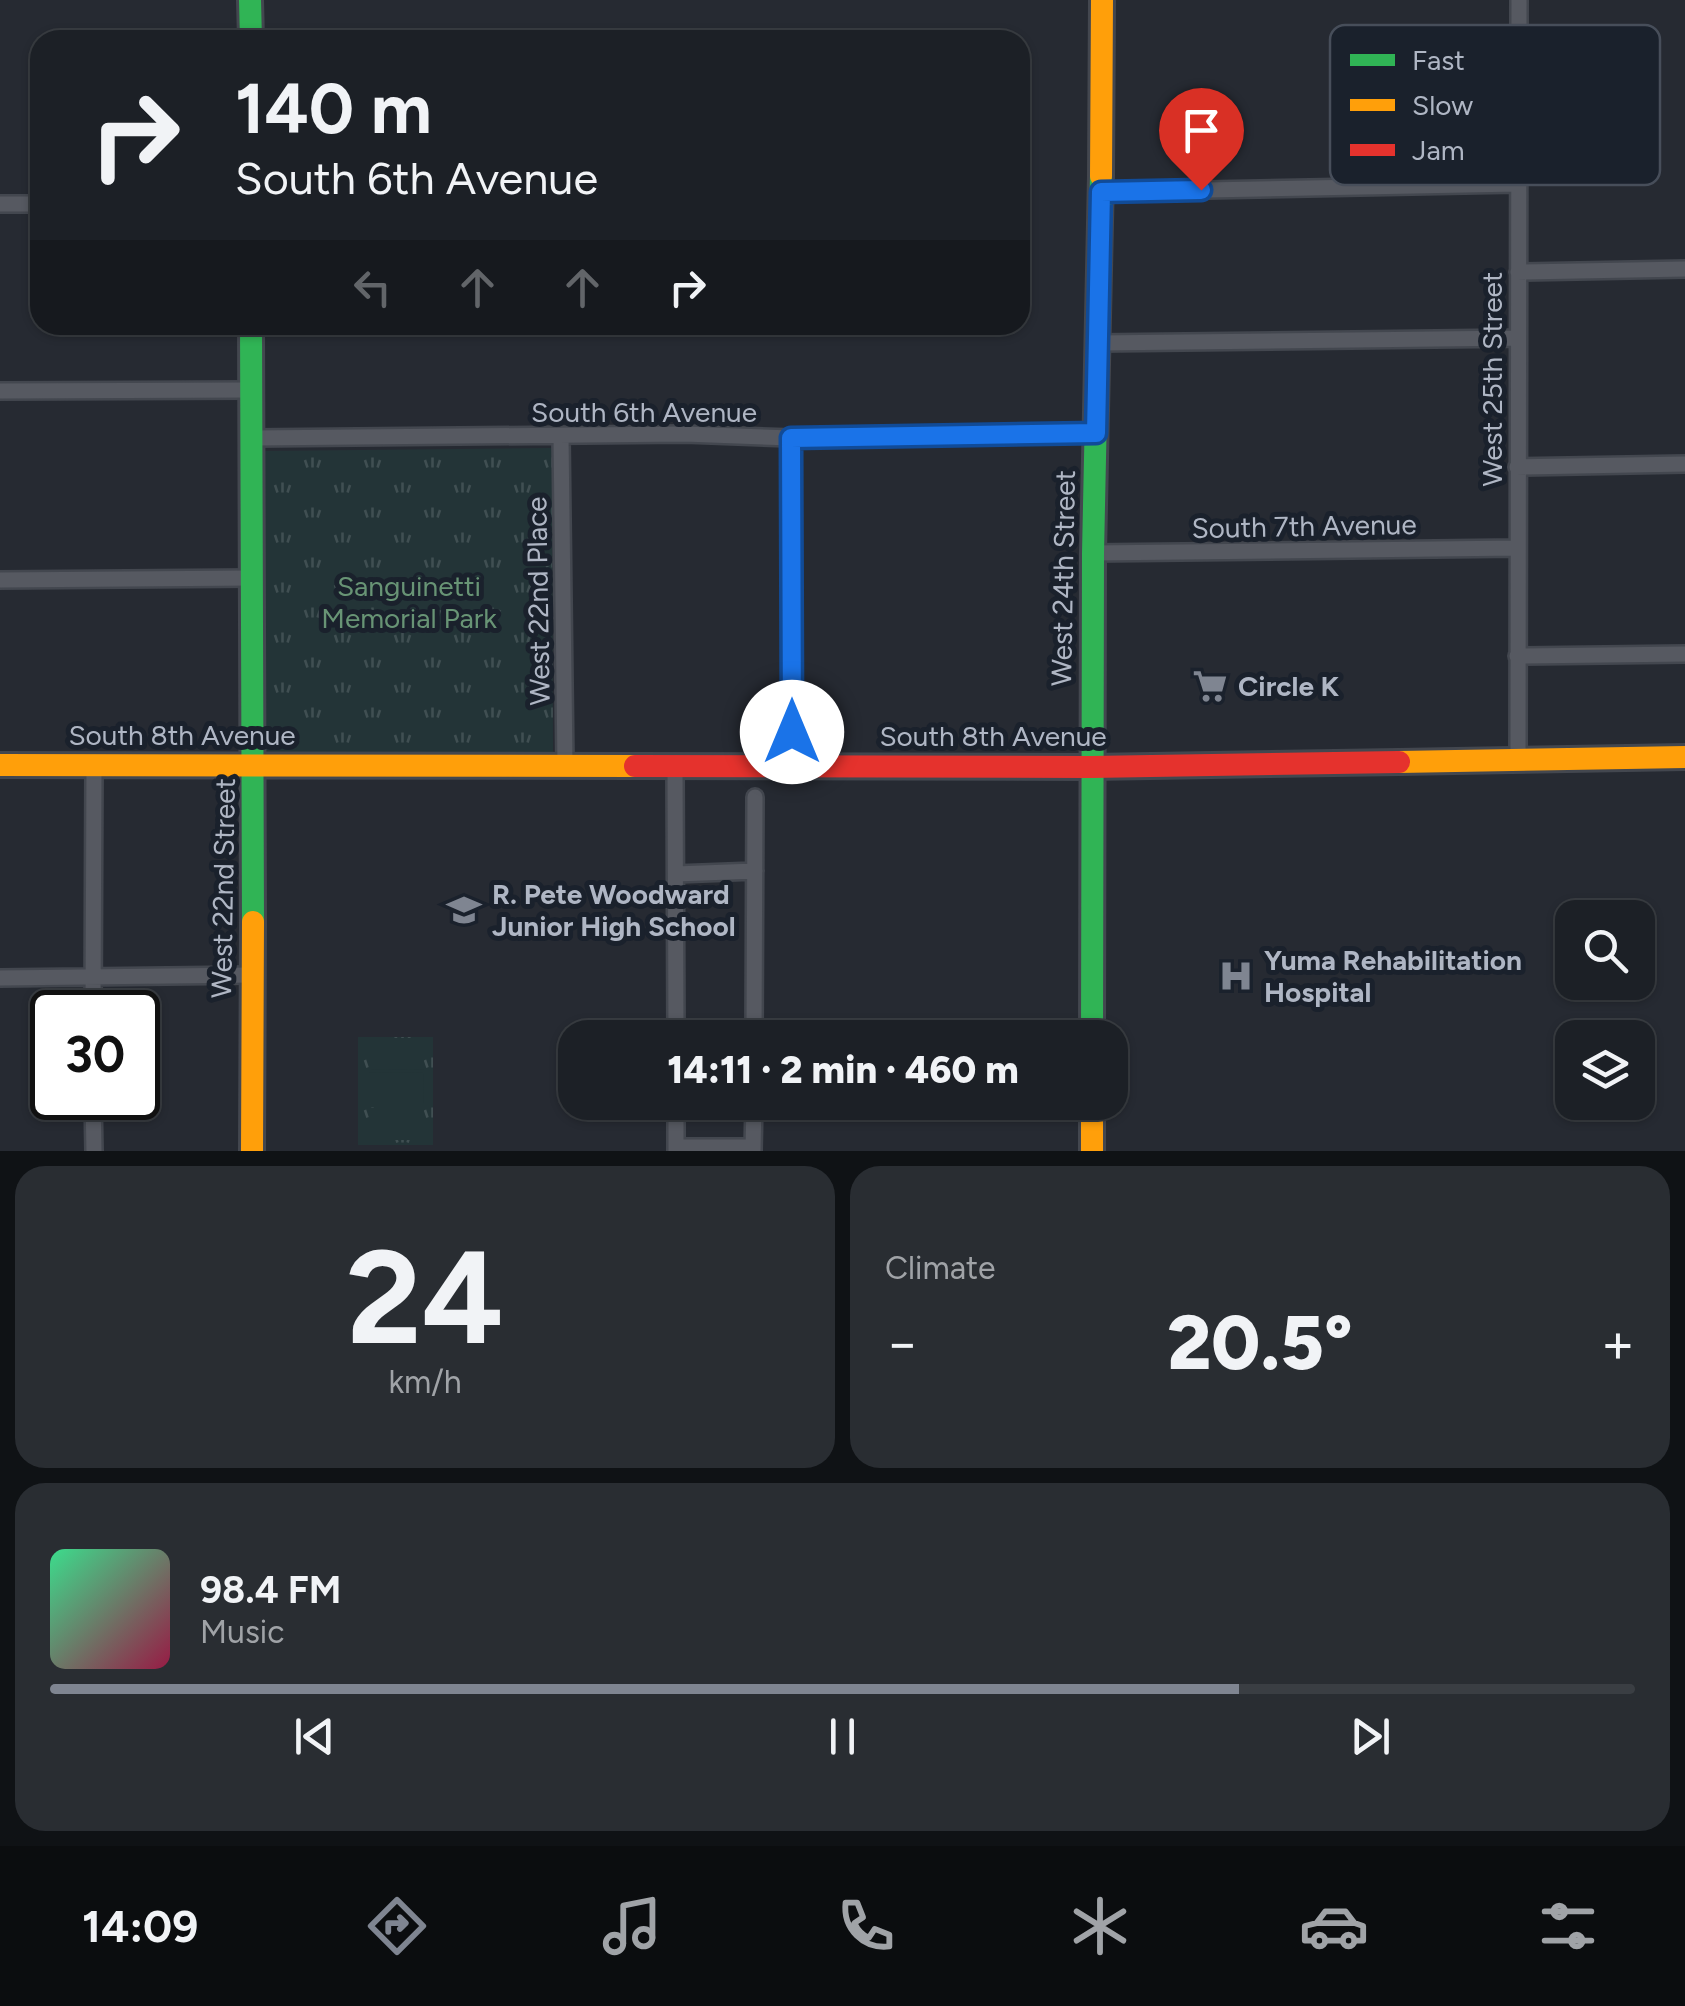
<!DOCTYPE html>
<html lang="en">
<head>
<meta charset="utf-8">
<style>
  :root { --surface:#1c2026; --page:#292d32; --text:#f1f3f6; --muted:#a0a3a7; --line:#3a3e43; --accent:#7f8591 }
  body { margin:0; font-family:Figtree,sans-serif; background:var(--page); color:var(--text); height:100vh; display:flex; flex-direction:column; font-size:38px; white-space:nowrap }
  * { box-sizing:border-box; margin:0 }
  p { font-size:32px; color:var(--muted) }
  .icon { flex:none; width:55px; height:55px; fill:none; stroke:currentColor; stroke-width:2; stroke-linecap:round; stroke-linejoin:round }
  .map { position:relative; height:1151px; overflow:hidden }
  .drawer { display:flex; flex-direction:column; gap:15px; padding:15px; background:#0f1215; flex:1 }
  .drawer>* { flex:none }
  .hud { position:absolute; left:30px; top:30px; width:1000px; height:305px; border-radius:30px; box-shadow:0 2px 8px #0004,0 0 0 2px var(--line); background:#1c2026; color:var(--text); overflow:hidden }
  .fabs { position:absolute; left:1555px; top:900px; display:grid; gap:20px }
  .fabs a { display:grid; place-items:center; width:100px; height:100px; border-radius:20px; background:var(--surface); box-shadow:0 2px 8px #0004,0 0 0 2px var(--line); font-size:50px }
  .speed { position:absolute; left:30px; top:990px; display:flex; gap:20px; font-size:50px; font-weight:700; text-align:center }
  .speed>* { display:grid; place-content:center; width:130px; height:130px; border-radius:50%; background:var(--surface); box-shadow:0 2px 8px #0004,0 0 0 2px var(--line); line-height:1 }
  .speed .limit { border:5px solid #111; border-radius:15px; background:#fff; color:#111 }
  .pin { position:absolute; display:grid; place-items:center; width:85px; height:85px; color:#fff; margin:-102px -42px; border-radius:50% 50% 50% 0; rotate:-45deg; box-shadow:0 0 10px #0007 }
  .pin .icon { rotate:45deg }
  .me { position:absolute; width:110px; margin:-55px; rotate:0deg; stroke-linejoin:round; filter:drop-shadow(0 0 8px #0008) }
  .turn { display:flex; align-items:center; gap:35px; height:210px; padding:0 40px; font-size:45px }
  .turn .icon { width:130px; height:130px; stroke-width:2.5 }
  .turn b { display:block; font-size:70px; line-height:85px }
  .lanes { display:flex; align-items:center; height:95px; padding:0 40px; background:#0003; justify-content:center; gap:50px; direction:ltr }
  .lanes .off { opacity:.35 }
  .big { font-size:75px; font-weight:800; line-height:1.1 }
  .drawer .tile { flex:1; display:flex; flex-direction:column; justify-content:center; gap:15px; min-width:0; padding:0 35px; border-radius:30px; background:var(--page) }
  .drawer .dial { align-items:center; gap:0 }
  .dial b { font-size:130px; line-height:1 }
  .song { display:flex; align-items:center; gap:30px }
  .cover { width:120px; height:120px; border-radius:15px; background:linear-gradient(135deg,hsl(150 70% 55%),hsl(340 70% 35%)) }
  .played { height:10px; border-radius:5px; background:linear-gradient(90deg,var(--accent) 75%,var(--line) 75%) }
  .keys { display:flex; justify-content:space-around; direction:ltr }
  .heat { display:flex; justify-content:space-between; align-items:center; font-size:55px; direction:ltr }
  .drawer .tiles { flex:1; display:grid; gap:15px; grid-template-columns:1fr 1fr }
  .tile:last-child { grid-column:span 2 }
  .trip { position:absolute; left:558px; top:1020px; width:570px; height:100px; border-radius:30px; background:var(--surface); box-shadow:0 2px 8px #0004,0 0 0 2px var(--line); font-weight:800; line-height:100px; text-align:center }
  .tab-bar { display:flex; height:160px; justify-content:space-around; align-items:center; background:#0b0d0f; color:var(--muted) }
  .tab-bar .icon { width:70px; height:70px }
  .tab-bar .selected { color:var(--accent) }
  .tab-bar b { font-size:45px; color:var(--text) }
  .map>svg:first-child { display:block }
  .grass { fill:url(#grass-tufts) }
  .garden { fill:#233437 }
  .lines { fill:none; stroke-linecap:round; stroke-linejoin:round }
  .street-casing { stroke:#43474f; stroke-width:20 }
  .fast-casing { stroke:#43474f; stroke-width:28 }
  .slow-casing { stroke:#43474f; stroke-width:28 }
  .jam-casing { stroke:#43474f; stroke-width:28 }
  .street { stroke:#565961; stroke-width:15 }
  .fast { stroke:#30b455; stroke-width:22 }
  .slow { stroke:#ff9f0a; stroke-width:22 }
  .jam { stroke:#e5322d; stroke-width:22 }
  .route-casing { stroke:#114b97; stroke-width:25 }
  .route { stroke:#1a73e8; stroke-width:18 }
  .labels { text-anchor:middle; stroke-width:10; stroke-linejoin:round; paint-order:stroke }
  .street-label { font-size:28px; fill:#afb6c4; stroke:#1a212c }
  .park-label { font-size:28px; fill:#689475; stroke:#1a212c }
  .poi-label { font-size:28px; font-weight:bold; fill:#afb6c4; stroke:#1a212c; text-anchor:start }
  .key { fill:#1a212c; stroke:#474e5a; stroke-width:2.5 }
  .key-label { font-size:28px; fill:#afb6c4 }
</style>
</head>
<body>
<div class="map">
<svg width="1685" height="1151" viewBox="0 0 1685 1151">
  <defs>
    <pattern id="grass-tufts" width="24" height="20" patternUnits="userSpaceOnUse" patternTransform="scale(2.5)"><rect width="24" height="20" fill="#233437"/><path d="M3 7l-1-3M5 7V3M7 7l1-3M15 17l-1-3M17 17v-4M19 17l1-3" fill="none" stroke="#404f52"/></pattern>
  </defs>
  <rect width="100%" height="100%" fill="#262a32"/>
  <path class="grass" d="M552,448l1,304 -287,1 -2,-302z
    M358,1037h75v108h-75z"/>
  <path class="garden" d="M370,1038h54v32l-54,-1z
    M369,1072l55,1 -1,31h-54z
    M370,1108h54v32h-54z"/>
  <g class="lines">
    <g class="street-casing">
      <path id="street" d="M1101,192l416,-8
        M0,204h40
        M1518,272l167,-3
        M1098,343l420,-5
        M0,391l251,-1
        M561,436l4,329
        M253,438l432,-4 106,4 305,-5
        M791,438l1,327
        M1517,467l168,-3
        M1093,553l424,-5
        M0,580l252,-2
        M1517,656l168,-2
        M1518,759l1,-759
        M675,766l1,272
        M676,874l79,-3
        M0,978l251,-3
        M93,1012l1,-247
        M754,1038l1,-241
        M93,1098l1,53
        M676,1102v49
        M676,1147h77
        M753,1151l1,-49"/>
    </g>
    <g class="fast-casing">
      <path id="fast" d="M250,0l1,40
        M251,325l2,597
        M1092,1038l1,-485 8,-377"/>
    </g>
    <g class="slow-casing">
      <path id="slow" d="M1101,176l1,-176
        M1399,762l286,-5
        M0,765l635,1
        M1092,1102v49
        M252,1151l1,-229"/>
    </g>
    <g class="jam-casing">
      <path id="jam" d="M635,766l456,1 308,-5"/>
    </g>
    <use href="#street" class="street"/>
    <use href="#fast" class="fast"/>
    <use href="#slow" class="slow"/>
    <use href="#jam" class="jam"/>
  </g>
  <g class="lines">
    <g class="route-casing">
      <path id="route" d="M792,732l-1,-294 305,-5 5,-241 100,-2"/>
    </g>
    <use href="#route" class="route"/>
  </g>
  <defs>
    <g id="supermarket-bare" transform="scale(2.7)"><path d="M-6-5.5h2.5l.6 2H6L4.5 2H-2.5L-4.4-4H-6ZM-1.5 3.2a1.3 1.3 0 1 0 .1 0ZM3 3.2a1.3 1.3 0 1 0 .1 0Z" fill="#7f8591" stroke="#1a212c" stroke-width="2.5" paint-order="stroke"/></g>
    <g id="school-bare" transform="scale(2.7)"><path d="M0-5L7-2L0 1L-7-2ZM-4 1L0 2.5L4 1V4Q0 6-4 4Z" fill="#7f8591" stroke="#1a212c" stroke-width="2.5" paint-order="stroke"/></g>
    <g id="hospital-bare" transform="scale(2.7)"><path d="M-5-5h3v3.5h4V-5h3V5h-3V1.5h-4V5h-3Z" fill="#7f8591" stroke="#1a212c" stroke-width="2.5" paint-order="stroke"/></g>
  </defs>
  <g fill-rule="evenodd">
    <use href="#supermarket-bare" x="1210" y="686"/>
    <use href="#school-bare" x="464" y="910"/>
    <use href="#hospital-bare" x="1236" y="976"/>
  </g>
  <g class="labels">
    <g class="street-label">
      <text transform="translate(1492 379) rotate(-90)" y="10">West 25th Street</text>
      <text x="644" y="422">South 6th Avenue</text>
      <text transform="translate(1304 526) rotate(-1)" y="10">South 7th Avenue</text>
      <text transform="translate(1063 578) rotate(-89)" y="10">West 24th Street</text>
      <text transform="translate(538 601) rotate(-91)" y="10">West 22nd Place</text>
      <text x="182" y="745">South 8th Avenue</text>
      <text x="993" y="746">South 8th Avenue</text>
      <text transform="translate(223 888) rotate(-89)" y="10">West 22nd Street</text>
    </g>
    <g class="park-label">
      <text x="409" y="596">Sanguinetti<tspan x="409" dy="32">Memorial Park</tspan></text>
    </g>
    <g class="poi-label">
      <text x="1238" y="696">Circle K</text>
      <text x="492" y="904">R. Pete Woodward<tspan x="492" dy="32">Junior High School</tspan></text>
      <text x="1264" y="970">Yuma Rehabilitation<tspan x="1264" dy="32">Hospital</tspan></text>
    </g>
  </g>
  <rect x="1330" y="25" width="330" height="160" rx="15" class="key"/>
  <rect x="1350" y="54" width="45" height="12" fill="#30b455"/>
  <rect x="1350" y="99" width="45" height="12" fill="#ff9f0a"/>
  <rect x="1350" y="144" width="45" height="12" fill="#e5322d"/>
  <g class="key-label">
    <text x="1412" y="70">Fast</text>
    <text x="1412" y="115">Slow</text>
    <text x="1412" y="160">Jam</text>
  </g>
</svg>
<div class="fabs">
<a><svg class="icon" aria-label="search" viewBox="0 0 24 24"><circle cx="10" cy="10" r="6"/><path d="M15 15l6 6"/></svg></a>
<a><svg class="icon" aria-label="layers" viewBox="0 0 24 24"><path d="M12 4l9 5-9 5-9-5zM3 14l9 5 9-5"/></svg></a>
</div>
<div class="speed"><div class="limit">30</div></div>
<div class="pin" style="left:1201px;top:190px;background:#d93025"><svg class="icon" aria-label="arrive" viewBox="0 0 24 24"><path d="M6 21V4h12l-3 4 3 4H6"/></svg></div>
<svg class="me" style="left:792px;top:732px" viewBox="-20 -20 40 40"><circle r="19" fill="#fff"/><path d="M0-13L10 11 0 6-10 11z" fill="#1a73e8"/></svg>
<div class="trip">14:11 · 2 min · 460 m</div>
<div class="hud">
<div class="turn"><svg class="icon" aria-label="right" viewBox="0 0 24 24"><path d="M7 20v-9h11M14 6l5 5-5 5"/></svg><div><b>140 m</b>South 6th Avenue</div></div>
<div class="lanes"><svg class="icon off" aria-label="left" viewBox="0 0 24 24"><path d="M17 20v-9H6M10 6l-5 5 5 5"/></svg><svg class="icon off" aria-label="ahead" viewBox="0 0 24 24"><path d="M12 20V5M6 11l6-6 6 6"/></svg><svg class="icon off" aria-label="ahead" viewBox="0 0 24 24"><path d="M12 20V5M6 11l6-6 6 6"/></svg><svg class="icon" aria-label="right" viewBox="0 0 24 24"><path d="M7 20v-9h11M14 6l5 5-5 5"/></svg></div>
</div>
</div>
<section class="drawer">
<div class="tiles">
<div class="tile dial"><b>24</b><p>km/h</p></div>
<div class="tile"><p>Climate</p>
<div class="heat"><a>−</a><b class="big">20.5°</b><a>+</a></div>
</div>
<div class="tile">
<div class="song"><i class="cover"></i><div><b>98.4 FM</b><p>Music</p></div></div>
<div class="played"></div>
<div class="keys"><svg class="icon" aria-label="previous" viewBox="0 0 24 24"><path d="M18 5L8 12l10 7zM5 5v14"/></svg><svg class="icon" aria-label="pause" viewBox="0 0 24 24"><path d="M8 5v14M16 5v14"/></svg><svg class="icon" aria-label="next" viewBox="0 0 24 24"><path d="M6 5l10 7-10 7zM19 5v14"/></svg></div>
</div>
</div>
</section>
<nav class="tab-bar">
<b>14:09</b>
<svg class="icon selected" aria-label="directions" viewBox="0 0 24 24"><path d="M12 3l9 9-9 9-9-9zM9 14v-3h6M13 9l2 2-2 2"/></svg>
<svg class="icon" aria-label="music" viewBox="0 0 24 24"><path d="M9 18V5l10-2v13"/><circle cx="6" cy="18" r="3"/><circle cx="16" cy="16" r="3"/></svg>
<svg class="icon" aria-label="phone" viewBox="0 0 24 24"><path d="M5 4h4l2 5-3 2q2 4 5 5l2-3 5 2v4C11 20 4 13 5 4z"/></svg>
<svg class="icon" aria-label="climate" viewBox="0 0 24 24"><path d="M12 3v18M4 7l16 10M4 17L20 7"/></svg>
<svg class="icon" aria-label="car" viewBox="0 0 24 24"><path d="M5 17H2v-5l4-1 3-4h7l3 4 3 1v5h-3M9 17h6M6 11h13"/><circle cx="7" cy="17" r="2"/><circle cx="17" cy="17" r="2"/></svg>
<svg class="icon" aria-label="filters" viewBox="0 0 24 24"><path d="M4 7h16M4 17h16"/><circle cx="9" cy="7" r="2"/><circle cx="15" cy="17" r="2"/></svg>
</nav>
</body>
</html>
